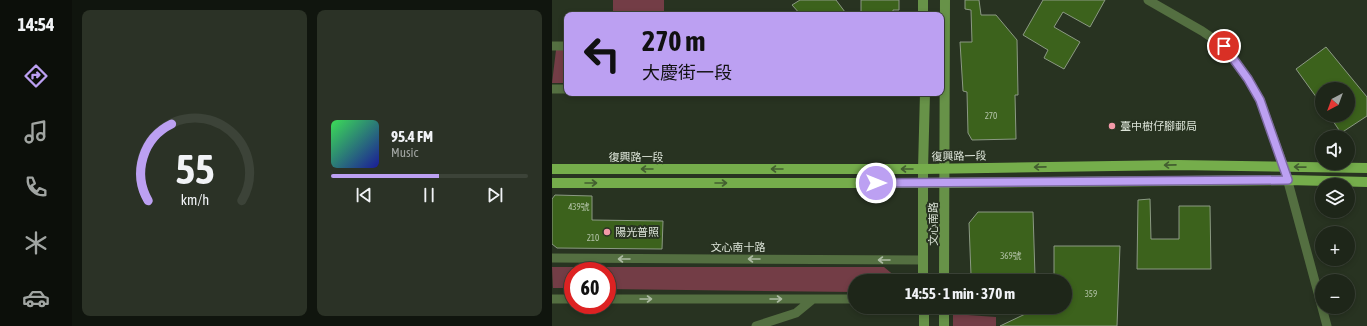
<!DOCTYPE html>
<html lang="en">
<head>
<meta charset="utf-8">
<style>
  :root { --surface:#1e2619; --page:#2b3226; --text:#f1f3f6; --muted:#a1a5a2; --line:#3c4338; --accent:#bca0f2 }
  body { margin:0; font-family:"Asap Condensed","Noto Sans TC",sans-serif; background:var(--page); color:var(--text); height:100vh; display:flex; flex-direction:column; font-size:15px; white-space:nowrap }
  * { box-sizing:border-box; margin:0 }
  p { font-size:13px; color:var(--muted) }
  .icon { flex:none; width:22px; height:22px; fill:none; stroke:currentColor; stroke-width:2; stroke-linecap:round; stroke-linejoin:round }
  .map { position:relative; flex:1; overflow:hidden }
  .side { display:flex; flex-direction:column; gap:10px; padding:10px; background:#10150e; width:480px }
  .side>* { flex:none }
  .banner { position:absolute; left:12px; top:12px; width:380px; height:84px; border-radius:8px; box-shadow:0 2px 6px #0003,0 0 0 1px var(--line); background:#bca0f2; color:#111; overflow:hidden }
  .needle { width:26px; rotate:221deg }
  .tools { position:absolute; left:763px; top:82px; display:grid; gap:8px }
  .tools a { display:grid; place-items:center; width:40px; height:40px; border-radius:50%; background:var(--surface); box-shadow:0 2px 6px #0003,0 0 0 1px var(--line); font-size:20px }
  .speed { position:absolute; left:12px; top:262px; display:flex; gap:8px; font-size:20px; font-weight:700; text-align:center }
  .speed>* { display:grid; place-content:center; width:52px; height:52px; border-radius:50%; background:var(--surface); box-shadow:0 2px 6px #0003,0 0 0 1px var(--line); line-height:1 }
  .speed .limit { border:6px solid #d22; background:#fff; color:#111 }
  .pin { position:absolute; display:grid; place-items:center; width:34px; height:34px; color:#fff; margin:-17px; border:2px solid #fff; border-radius:50%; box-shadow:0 1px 4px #0007 }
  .me { position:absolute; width:44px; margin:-22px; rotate:90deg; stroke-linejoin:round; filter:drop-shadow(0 0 3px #0008) }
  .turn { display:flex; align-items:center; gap:14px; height:84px; padding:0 12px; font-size:18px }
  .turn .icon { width:52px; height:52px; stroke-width:2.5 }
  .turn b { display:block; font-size:28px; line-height:34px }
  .side .widget { flex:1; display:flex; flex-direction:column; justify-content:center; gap:6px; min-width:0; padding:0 14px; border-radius:8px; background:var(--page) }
  .side .dial { align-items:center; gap:0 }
  .dial svg { height:104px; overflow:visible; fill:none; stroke:var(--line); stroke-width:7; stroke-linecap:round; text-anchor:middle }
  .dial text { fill:var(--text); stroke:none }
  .song { display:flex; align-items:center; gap:12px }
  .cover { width:48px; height:48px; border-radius:6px; background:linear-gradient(135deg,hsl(130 70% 55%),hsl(240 70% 35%)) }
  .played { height:4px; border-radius:2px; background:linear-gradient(90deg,var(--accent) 55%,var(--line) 55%) }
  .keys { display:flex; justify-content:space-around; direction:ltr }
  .side .tiles { flex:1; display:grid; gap:10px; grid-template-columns:repeat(2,1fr) }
  .trip { position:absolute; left:296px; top:274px; width:224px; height:40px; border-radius:20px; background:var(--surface); box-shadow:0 2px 6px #0003,0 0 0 1px var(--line); font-weight:700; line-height:40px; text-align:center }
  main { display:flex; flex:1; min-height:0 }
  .tab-bar { display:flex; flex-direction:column; width:72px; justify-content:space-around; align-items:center; background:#0c0f0a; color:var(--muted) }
  .tab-bar .icon { width:28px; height:28px }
  .tab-bar .current { color:var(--accent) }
  .tab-bar b { font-size:18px; color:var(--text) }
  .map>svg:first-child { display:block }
  .green { fill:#733d46 }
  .building { fill:#3c621c; stroke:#8b9983 }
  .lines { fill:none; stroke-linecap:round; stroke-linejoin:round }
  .minor { stroke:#546f41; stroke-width:9 }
  .secondary { stroke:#679248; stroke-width:10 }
  .primary { stroke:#75ad4b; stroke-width:10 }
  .oneway { stroke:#435e30 }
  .oneway2 { stroke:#acbaa2 }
  .route-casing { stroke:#7a689d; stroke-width:10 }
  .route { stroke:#bca0f2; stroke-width:7 }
  .poi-dot { fill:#f39aa8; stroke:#283321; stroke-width:1.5 }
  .labels { text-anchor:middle; stroke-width:4; stroke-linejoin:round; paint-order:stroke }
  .number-label { font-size:9px; fill:#b3c3a8 }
  .poi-label { font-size:11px; fill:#dbe3d7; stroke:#283321; text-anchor:start }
  .street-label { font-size:11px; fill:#dbe3d7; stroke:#283321 }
</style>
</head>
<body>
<main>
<nav class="tab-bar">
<b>14:54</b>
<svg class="icon current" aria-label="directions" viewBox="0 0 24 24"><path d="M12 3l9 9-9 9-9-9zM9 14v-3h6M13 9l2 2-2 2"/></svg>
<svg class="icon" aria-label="music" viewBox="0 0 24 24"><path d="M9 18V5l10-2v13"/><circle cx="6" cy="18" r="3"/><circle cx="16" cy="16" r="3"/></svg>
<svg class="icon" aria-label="phone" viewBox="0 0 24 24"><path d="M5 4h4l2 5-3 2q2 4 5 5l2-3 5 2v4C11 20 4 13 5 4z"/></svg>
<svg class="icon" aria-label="climate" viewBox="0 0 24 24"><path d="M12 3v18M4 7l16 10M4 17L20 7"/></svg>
<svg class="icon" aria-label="car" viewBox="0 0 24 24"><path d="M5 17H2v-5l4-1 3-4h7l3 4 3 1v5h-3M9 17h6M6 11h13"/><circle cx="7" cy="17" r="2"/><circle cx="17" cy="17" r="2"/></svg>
</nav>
<section class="side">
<div class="tiles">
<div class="widget dial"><svg viewBox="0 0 100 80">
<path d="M14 69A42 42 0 1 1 86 69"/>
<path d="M14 69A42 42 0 0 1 32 10" stroke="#bca0f2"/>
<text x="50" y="56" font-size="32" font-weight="700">55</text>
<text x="50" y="72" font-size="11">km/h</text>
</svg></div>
<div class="widget">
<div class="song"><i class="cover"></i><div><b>95.4 FM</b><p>Music</p></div></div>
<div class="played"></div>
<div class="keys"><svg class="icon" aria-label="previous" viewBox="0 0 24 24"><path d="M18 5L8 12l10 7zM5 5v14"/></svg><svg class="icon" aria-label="pause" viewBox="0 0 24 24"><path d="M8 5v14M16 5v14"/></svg><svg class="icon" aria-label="next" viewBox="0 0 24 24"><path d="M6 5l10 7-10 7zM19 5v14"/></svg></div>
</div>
</div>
</section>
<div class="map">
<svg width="815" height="326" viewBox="0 0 815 326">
  <rect width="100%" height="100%" fill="#283321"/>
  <path class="green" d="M61,0h51v15h-51z
    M4,50h11v33h-15z
    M0,267h332l12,10 -1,4h-40v11l-248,-3v-18h-34v17h-20z
    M401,314l43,3v9h-43z"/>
  <path class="building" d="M248,0h36l9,12 -4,3h-40l-9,-10z
    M309,0h38v10h-6v3l-32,-1z
    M413,0h14l2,15h15l21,25 1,55h-3l1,44 -44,1 -4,-7 -1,-41 -4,-1 -3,-49h12l-1,-32 -6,-1z
    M491,0h62l-15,27 -27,-15 -9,15 26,15 -16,27 -20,-11 4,-8 -25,-15z
    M774,47l41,50v19l-26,17 -12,-18h19v-26h-26v16l-26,-36z
    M3,195l37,1v24l71,1 -1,28 -105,-1 -5,-4v-45z
    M598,199l1,40h28v-33h31l1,63h-74l1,-69z
    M426,212h55l2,64 -64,-1 -2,-52z
    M502,246h66l-3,80h-117l40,-19h25v-26h-11z"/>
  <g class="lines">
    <path class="minor" d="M596,0l54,31 22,15 24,33 12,21 24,67 43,159
      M0,46h15
      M0,89h15
      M0,258l371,2
      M0,299h21
      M55,299h248
      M204,326l40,-13 17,-14"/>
    <path class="secondary" d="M371,15v-15
      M371,281v-112l2,-76
      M392,281l1,-281
      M372,307v19
      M392,326v-19"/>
    <path class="primary" d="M0,169h371l255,-4 189,3
      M0,183h371l365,-3 79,2"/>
  </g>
  <defs><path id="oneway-shaft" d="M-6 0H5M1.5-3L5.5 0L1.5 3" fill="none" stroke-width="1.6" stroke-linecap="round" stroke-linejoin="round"/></defs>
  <g class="oneway">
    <use href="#oneway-shaft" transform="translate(618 165) rotate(179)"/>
    <use href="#oneway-shaft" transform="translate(488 167) rotate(179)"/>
    <use href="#oneway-shaft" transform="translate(748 167) rotate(-179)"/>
    <use href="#oneway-shaft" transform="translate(95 169) rotate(-180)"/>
    <use href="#oneway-shaft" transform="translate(225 169) rotate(-180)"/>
    <use href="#oneway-shaft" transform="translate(355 169) rotate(-180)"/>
    <use href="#oneway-shaft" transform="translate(39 183)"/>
    <use href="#oneway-shaft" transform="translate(169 183)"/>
  </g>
  <g class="oneway2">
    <use href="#oneway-shaft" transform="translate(72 259) rotate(-180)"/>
    <use href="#oneway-shaft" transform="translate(202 259) rotate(-180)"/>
    <use href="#oneway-shaft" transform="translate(332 260) rotate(-180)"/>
    <use href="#oneway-shaft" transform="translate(94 299)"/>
    <use href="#oneway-shaft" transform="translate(224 299)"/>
  </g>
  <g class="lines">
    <g class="route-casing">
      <path id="route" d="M324,183l412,-3 -28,-80 -12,-21 -24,-33"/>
    </g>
    <use href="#route" class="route"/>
  </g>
  <g class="poi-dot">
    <circle cx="560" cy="126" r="4"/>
    <circle cx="55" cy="232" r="4"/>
  </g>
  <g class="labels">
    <g class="number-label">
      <text x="439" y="119">270</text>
      <text x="27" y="210">439號</text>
      <text x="41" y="241">210</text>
      <text x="459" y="259">369號</text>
      <text x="539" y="297">359</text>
    </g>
    <g class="poi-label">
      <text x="568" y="130">臺中樹仔腳郵局</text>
      <text x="63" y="236">陽光普照</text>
    </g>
    <g class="street-label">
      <text transform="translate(407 156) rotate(-1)" y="4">復興路一段</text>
      <text x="84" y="161">復興路一段</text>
      <text transform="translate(381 224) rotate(-90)" y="4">文心南路</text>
      <text x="186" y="251">文心南十路</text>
    </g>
  </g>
</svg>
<div class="tools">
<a><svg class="needle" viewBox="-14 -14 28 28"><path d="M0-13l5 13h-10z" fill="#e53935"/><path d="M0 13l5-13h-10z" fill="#a1a5a2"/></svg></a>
<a><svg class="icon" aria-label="sound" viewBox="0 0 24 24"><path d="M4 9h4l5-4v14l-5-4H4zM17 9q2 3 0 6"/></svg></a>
<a><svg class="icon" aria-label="layers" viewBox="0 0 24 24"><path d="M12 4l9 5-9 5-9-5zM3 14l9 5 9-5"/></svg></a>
<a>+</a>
<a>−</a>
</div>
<div class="speed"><div class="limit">60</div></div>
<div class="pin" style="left:672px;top:46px;background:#d93025"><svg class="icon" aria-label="arrive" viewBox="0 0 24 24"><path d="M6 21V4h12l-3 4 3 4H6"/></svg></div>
<svg class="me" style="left:324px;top:183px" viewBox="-20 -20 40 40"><circle r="17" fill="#bca0f2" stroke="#fff" stroke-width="3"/><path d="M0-11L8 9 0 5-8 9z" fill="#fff"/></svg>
<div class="trip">14:55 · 1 min · 370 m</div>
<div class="banner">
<div class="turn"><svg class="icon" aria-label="left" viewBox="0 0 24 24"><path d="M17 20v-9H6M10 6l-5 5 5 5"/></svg><div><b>270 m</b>大慶街一段</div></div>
</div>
</div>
</main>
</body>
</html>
